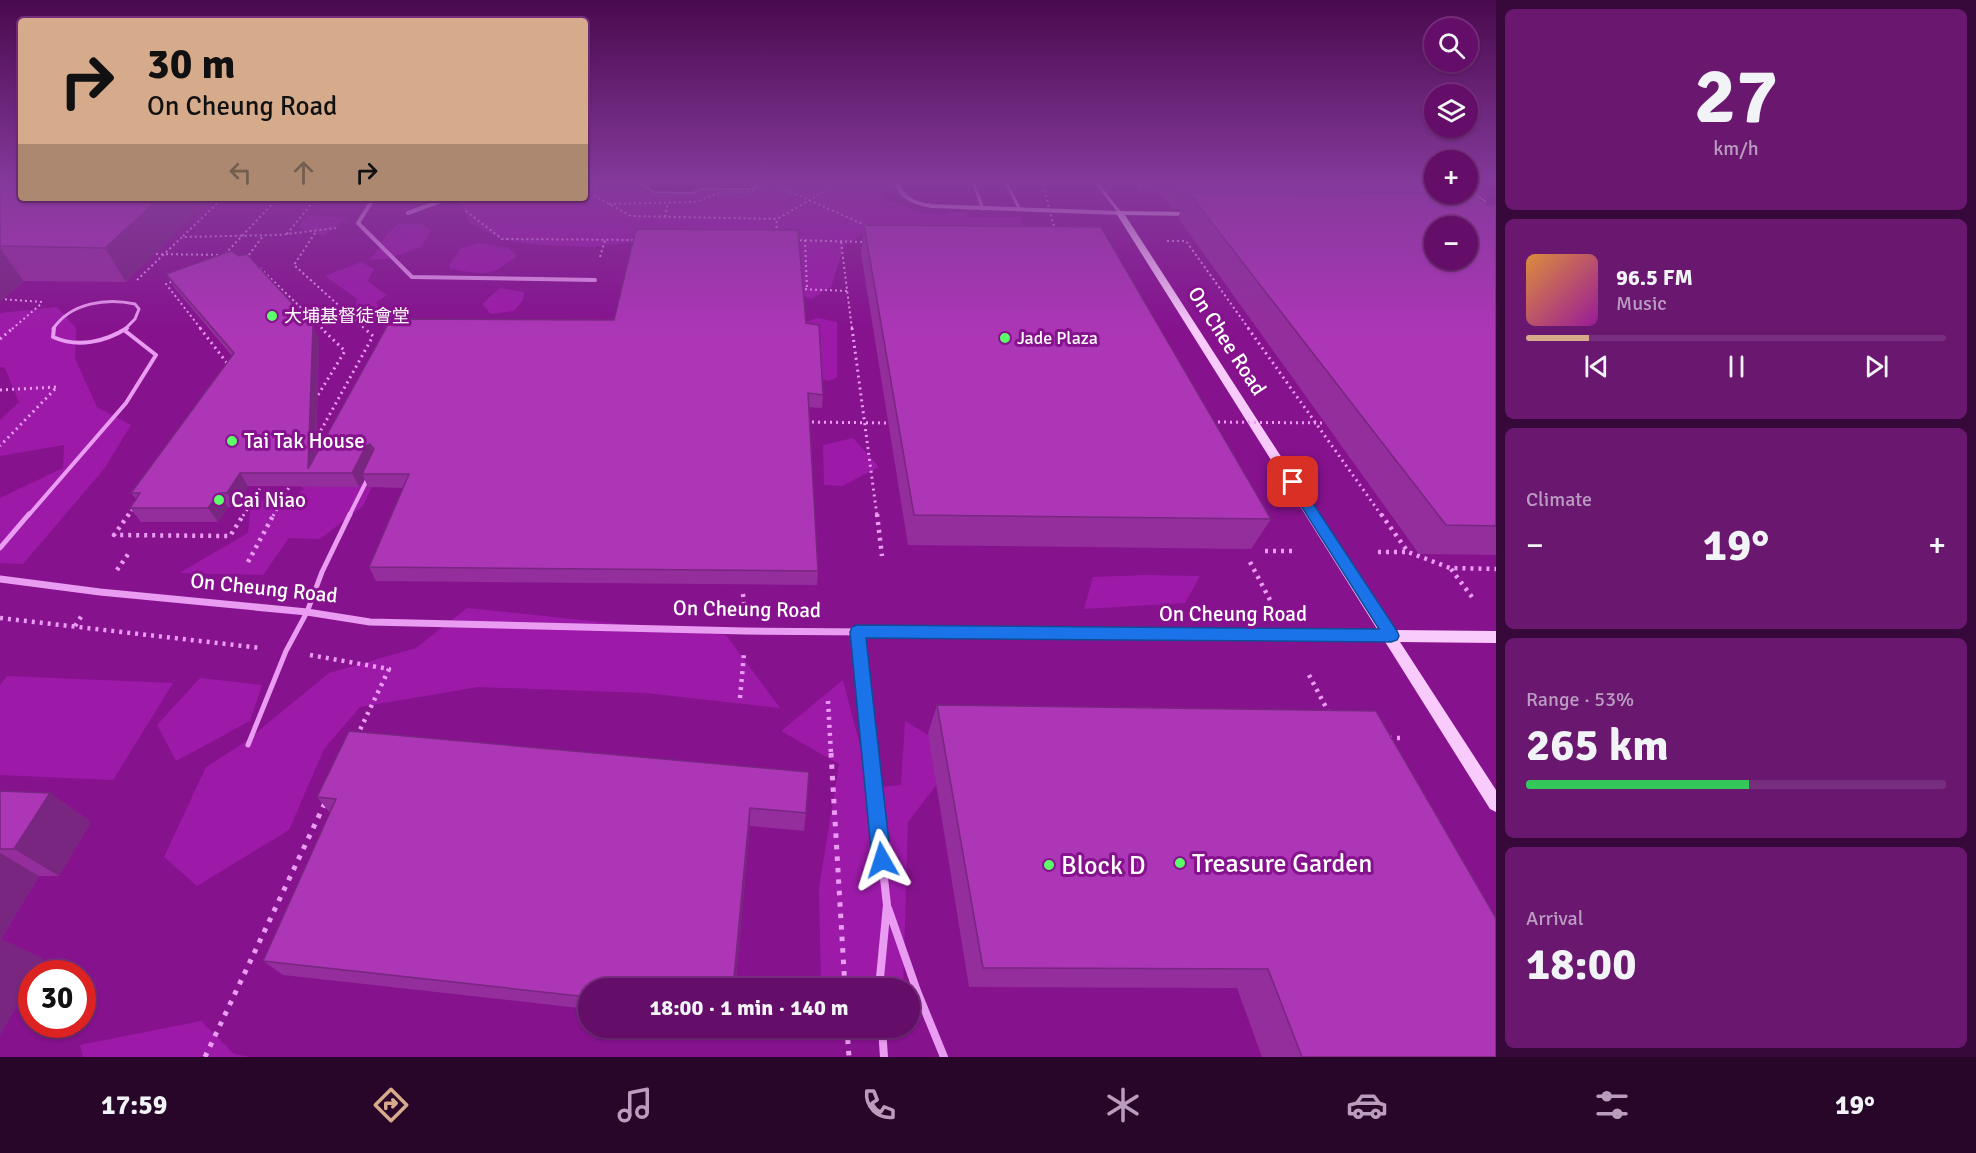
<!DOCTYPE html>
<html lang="en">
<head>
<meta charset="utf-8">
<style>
  :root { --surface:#640e6a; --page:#6a1770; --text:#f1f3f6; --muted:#bb9cc1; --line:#782e7e; --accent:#d6ab8b }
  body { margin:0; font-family:Signika,"Noto Sans TC",sans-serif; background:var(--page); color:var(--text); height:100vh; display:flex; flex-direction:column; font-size:22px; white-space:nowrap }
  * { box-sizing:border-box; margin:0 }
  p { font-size:20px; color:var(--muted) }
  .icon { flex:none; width:33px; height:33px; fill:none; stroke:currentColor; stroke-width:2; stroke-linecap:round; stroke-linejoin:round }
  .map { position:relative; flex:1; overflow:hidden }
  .sheet { display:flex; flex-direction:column; gap:9px; padding:9px; background:#37083a; width:480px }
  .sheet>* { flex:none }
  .guide { position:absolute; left:18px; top:18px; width:570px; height:183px; border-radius:6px; box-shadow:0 2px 4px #0004,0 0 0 2px var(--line); background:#d6ab8b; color:#111; overflow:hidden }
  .controls { position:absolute; left:1424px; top:18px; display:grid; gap:12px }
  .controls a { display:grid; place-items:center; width:54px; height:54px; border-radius:50%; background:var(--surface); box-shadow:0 2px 4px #0004,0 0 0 2px var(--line); font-size:30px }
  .speed { position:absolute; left:18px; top:960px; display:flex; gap:12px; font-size:30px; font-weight:700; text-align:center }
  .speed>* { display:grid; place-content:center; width:78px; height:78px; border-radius:50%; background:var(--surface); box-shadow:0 2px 4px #0004,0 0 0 2px var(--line); line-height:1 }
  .speed .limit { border:9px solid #d22; background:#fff; color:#111 }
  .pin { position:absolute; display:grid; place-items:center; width:51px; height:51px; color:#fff; margin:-26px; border-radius:12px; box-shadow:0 3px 9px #0006 }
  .me { position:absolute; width:66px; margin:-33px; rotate:354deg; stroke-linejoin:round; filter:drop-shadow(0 0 4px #0008) }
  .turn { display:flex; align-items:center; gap:21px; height:126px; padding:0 30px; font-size:27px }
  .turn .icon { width:78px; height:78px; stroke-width:2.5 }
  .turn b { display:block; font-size:42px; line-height:51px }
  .lanes { display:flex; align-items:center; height:57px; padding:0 30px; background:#0003; justify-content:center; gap:30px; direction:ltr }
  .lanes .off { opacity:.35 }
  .big { font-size:45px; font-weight:700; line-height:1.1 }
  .sheet .tile { flex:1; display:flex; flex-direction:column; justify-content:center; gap:9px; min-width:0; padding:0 21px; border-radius:9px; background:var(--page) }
  .sheet .dial { align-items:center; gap:0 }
  .dial b { font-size:78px; line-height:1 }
  .song { display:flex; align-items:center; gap:18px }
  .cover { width:72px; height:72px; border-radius:9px; background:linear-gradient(135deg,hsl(30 70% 55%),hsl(300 70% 35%)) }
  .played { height:6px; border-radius:3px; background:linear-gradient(90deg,var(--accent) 15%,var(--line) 15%) }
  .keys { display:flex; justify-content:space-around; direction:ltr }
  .heat { display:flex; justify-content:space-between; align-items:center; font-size:33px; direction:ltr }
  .charge { height:9px; border-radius:4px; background:linear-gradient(90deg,#34c759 53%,var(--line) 0) }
  .trip { position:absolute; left:578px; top:978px; width:342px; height:60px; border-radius:30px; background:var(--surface); box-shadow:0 2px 4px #0004,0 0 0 2px var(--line); font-weight:700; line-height:60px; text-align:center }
  .tabs { display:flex; height:96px; justify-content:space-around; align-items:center; background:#28062a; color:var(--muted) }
  .tabs .icon { width:42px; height:42px }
  .tabs .on { color:var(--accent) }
  .tabs b { font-size:27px; color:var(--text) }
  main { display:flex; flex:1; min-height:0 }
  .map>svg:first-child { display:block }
  .green { fill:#9d1aa9 }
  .water { fill:#650b6b; stroke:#eb8ef5; stroke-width:1.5 }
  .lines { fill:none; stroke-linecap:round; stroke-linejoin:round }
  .path-far3 { stroke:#ea9cf2; stroke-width:2; stroke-dasharray:2 3; stroke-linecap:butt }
  .path-far2 { stroke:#ea9cf2; stroke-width:3; stroke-dasharray:2 4; stroke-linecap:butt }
  .path-far1 { stroke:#ea9cf2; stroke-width:4.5; stroke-dasharray:3 5; stroke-linecap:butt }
  .path { stroke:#ea9cf2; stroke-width:5; stroke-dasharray:4.5 7; stroke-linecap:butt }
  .lane-far2 { stroke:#ea9cf2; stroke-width:3 }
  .lane-far1 { stroke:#ea9cf2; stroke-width:4 }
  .lane { stroke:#ea9cf2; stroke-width:5 }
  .street-far2 { stroke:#ea9cf2; stroke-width:4 }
  .street-far1 { stroke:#ea9cf2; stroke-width:7 }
  .street { stroke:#ea9cf2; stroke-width:8 }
  .secondary { fill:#f9cbfc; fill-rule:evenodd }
  .path-bridge-far1 { stroke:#ea9cf2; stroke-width:2; stroke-dasharray:2 3; stroke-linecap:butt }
  .path-bridge { stroke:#ea9cf2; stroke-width:3; stroke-dasharray:2 4; stroke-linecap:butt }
  .wall { fill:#942e9d }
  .shaded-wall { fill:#78267f }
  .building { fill:#ac36b6; stroke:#78267f; stroke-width:1.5; fill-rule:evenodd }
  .route { fill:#1a73e8; stroke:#114b97; stroke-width:1.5 }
  .poi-dot { fill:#5cff69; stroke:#86128e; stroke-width:2 }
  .labels { text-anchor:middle; stroke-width:6; stroke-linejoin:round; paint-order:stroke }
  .far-poi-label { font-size:18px; fill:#fff; stroke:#86128e; text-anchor:start }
  .street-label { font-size:21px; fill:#fff; stroke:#86128e }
  .poi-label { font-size:21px; fill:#fff; stroke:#86128e; text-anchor:start }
  .near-poi-label { font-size:26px; fill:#fff; stroke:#86128e; text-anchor:start }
</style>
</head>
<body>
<main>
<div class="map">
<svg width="1496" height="1057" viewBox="0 0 1496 1057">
  <rect width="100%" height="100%" fill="#86128e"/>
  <path class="green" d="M585,182h298l4,17c18,8 35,17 55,15 9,-1 14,-4 23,-2l4,5h52l5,30 -117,-2 -47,-11 -19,14 -12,39 -20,12 -17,-8 9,-10 -3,-40 -18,-3 -107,-1 -83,10 -52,-2 -37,-5 -32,-16 -14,-26h128z
    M308,215l40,3 -25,18 -25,-9z
    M399,224h22l10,6 -10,17 -34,12 -18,1c13,-12 15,-27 30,-36z
    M480,243l28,5 9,8c-29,22 -32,18 -67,13l-1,-4 12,-17z
    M361,262l13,7 -7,12 20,14 -11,7 5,10 -13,6 -13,-8 2,-11 -32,-23z
    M500,288l24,4 -1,8 -9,11 -23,3 -9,-10z
    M57,307l19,21 -1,31 22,48 34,18 -27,44 -81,95 -23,-1v-65l63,-30 1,-23 -64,11v-36l19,-18 -14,-34 -5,-1v-54z
    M818,318l19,4v55l-8,4 -26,-8 -14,-46z
    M853,438l26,29 -37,19 -18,-1 -1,-40z
    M354,483l19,1 -10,22 -43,33 -31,-1 -26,37 -84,-2 69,-40 3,-31 42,-5 11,-8 -5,-4z
    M1145,575l55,1 -15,27 -101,6 9,-32z
    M467,608l259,27 54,73 -134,-15 -168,-6 -118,20 -36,42 -35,81 -92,56 -33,-29 42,-90 39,-25 84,-69 87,-25z
    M7,676l166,7 -60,97 -113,-5v-90z
    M200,678l62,7 -12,36 -74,40 -19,-36z
    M843,680l28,108 30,-3 4,-64 55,33 -52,68 -5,166h-82l-2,-100 20,-124 -58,-33z
    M201,1021l33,33 16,3h-167l-3,-12z"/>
  <path class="water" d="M636,182h113l9,4 -8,3h-49l-8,4 -39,-1z"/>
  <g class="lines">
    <path class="path-far3" d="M768,182l102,45
      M1136,182l6,8
      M585,190l22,-8
      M585,191l46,25 146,3 63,-37
      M609,204l86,-2 27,-10h25l26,-8
      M466,211l36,28 136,1
      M665,217l3,-15
      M315,233l-21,32 71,64
      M776,233l1,-14
      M287,234l29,-36
      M183,236l40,-38
      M795,240l71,2
      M805,240l2,49
      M1167,241h19l63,88
      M841,242l11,87
      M600,257l5,-17
      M250,259l-2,-3 15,-20
      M260,268l63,61
      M137,280l45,-43 97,-2 57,-7
      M176,280l-10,4 35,45
      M800,289l47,2
      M0,299l43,3
      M12,329l29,-25"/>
    <path class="path-far2" d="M200,328l30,39
      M852,328l25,188
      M1248,328l134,188
      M0,339l13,-11
      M0,390l57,-3 -57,59
      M315,400l30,-49 -24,-23
      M315,441l58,-105 -9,-8
      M128,516l6,-9
      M243,516l21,-34
      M273,516l18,-32"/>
    <path class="path-far1" d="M129,514l-15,21 116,1 14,-22
      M877,514l5,42
      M1381,514l27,38 42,16 46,1
      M1265,551h29
      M1378,552h30
      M248,562l26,-48
      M1250,562l20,38
      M1451,569l24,32
      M117,570l12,-17
      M743,594l1,13
      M0,618l261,30
      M75,626l8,-12
      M310,655l79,14 -31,65
      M1309,675l19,36
      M740,698l4,-44
      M828,701l3,53
      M1389,738h14"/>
    <path class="path" d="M831,753l14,235
      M847,1028l2,29
      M205,1057l120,-254"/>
    <path class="lane-far2" d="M973,182l10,27
      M1006,182l14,28
      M1096,182l24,31
      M53,329c18,-27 54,-31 82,-25l4,5 -4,10 -10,10"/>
    <path class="lane-far1" d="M54,328l-1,9c25,11 52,5 74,-9
      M28,516l98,-113 30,-48 -32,-25
      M349,516l19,-38"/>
    <path class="lane" d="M0,548l29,-34
      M248,745l38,-94 21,-39 15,-40 28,-58"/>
    <path class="street-far2" d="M896,182c6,17 20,22 36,24l188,7
      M374,198l-16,25 54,54 183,3
      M408,213l41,-15"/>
    <path class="street-far1" d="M0,579l100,13 207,20 63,10 375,9 644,5
      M857,632l13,122"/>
    <path class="street" d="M870,753l17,152 -8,83
      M888,908l29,83 27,66
      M882,1028l2,29"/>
    <path class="secondary" d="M1467,188l19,13v4h-6l-13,-11z
      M1117,211l77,1 4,2 -4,2 -69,-1 268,415 103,1v12l-96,-1 96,148v22l-6,-3 -374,-596z"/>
    <path class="path-bridge-far1" d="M1040,182l3,2 12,47
      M151,254l75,1
      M225,254l53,-56"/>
    <path class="path-bridge" d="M806,422l84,1
      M1212,422l113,1"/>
  </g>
  <path class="wall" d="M0,182l21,16h191l-86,84 -102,-1 -24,21z
    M1146,182h288v12l52,10h10v351l-77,-1 -241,-336 3,-9h-9l-13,-18h-6z
    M864,225l407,294 -20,30 -343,-4 -47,-292z
    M166,274l153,65 -3,116 490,-132 17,72 -1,13 -13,-1 9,164 -1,14 -441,-4 -7,-14 34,-79 -35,-1 -4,-9 -5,9 -111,-1 -12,21h-8l-10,15h-77l-11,-14 6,-9 -5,-6 101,-137 -58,-69z
    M937,705l559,352h-234l-25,-69 -268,-1 -41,-254z
    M349,731l457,82 -2,18 -54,-5 -15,162h-147v21l-305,-34 -20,-14 67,-148 -13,-16z
    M0,791l50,2 41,29 -32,54h-20l-38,63 42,20 -11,15v6l-32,55z"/>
  <path class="shaded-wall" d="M160,198h52l-86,84 -21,-34z
    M0,248l24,33 -24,21z
    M313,326l6,13 -4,134 -7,-4z
    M370,444l6,14 -14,16 2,4 -5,9 -7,-14 14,-27z
    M240,473l8,13 -12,21 -9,-14z
    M219,493l9,14 -10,15 -10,-14z
    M50,793l41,29 -32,54 -45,-27z
    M750,808v18l-15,162h-2z
    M0,853l39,23 -38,63 42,20 -8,15h-3v6l-32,55z"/>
  <path class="building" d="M0,182h21v16h139l-55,50 -105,-2z
    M1171,182h263v11l-256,-1z
    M1188,192l284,1 14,11h10v322l-50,-1zM1434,226h33v34h-33z
    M864,225l237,2 170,292 -357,-4z
    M636,229l162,1 8,93 13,2 4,70 -15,-2 10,178 -449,-4 40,-93h-47l12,-25 -4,-5 -4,2 -14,27h-112l-13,20h-8l-11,15h-78l10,-15h-9l103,-140 -68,-79 65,-23 8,5 8,-2 66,72 -5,143 83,-150 223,1z
    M937,705l439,6 120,207v139h-194l-34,-88 -285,-1z
    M349,731l460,41 -3,41 -56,-5 -17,180h-145v9l-325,-36 73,-162 -19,-2z
    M0,791l50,2 -36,56h-14z"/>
  <linearGradient id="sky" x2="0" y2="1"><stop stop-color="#4a0a4e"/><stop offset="0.55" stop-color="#84399b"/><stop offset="1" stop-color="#84399b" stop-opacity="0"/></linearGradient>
  <rect width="1496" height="330" fill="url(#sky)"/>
  <path class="route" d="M1293,477l4,2 100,152 2,5 -2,4 -6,2 -525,-4 25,222 -3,6 -6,3 -7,-3 -3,-6 -22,-228 2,-5 5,-2 522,4 -93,-147z"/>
  <g class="poi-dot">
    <circle cx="272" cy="316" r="6"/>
    <circle cx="1005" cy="338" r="6"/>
    <circle cx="232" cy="441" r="6"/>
    <circle cx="219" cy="500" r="6"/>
    <circle cx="1180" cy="863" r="6"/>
    <circle cx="1049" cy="865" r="6"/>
  </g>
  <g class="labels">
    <g class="far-poi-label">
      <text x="284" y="322">大埔基督徒會堂</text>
      <text x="1017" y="344">Jade Plaza</text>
    </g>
    <g class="street-label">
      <text transform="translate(1227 341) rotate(57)" y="7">On Chee Road</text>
      <text transform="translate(264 588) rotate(6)" y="7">On Cheung Road</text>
      <text transform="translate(747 609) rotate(1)" y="7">On Cheung Road</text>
      <text x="1233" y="621">On Cheung Road</text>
    </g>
    <g class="poi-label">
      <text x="244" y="448">Tai Tak House</text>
      <text x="231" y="507">Cai Niao</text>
    </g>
    <g class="near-poi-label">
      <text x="1192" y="872">Treasure Garden</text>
      <text x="1061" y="874">Block D</text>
    </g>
  </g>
</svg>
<div class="controls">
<a><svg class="icon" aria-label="search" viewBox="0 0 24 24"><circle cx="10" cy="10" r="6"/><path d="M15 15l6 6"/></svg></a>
<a><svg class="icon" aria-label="layers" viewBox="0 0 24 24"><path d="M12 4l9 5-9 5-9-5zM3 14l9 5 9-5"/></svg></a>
<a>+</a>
<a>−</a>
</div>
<div class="speed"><div class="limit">30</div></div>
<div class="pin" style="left:1293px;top:482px;background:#d93025"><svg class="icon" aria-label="arrive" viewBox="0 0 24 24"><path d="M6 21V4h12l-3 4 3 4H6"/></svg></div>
<svg class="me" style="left:882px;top:860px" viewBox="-20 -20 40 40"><path d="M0-17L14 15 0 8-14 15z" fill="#1a73e8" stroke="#fff" stroke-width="4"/></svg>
<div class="trip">18:00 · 1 min · 140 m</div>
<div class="guide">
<div class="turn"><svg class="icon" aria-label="right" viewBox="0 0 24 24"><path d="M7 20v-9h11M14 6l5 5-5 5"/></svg><div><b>30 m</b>On Cheung Road</div></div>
<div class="lanes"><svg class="icon off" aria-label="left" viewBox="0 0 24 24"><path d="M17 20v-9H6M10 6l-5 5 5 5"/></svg><svg class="icon off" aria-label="ahead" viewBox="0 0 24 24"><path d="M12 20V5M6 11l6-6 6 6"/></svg><svg class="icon" aria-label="right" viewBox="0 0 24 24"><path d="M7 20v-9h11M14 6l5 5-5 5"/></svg></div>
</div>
</div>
<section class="sheet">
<div class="tile dial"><b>27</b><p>km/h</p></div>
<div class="tile">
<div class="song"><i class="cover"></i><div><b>96.5 FM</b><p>Music</p></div></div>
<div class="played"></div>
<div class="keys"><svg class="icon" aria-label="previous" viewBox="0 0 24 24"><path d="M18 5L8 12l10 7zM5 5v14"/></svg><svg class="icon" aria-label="pause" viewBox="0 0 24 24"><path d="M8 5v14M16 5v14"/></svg><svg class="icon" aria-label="next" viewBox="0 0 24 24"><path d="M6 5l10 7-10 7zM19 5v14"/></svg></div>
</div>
<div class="tile"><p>Climate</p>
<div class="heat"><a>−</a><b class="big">19°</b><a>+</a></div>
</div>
<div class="tile"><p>Range · 53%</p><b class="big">265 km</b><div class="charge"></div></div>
<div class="tile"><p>Arrival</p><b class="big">18:00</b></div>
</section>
</main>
<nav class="tabs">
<b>17:59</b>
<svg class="icon on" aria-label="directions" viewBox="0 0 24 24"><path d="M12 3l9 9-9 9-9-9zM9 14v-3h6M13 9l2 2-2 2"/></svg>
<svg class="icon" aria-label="music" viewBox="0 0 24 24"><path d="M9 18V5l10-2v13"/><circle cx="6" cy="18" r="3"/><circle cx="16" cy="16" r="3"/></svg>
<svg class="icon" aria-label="phone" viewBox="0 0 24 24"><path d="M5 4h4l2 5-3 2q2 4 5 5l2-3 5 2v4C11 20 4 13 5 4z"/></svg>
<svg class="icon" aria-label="climate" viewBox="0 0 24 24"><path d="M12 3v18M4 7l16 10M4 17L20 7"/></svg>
<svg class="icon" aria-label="car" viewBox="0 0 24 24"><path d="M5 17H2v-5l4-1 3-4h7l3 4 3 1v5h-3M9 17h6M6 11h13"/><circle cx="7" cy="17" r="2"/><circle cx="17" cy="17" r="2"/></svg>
<svg class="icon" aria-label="filters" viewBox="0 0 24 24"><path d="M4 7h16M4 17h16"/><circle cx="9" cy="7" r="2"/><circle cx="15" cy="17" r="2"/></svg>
<b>19°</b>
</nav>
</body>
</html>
